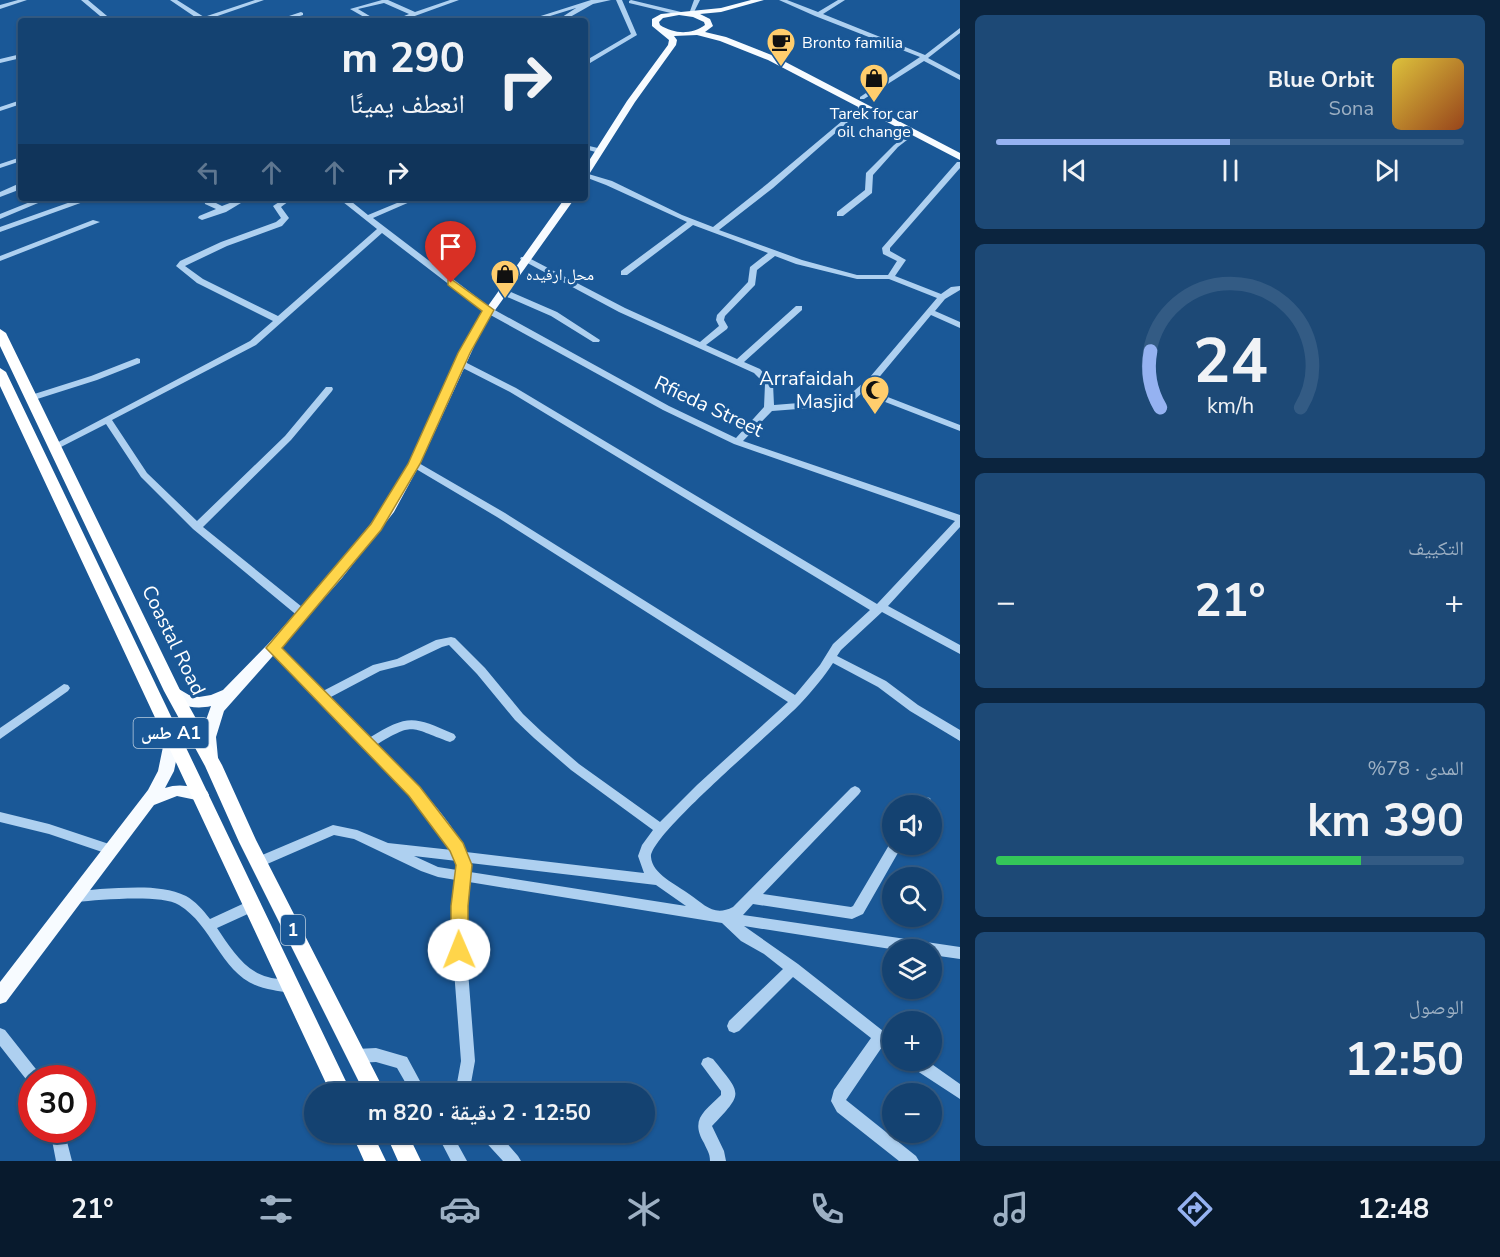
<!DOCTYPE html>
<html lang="ar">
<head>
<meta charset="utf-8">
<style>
  :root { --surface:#144271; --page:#1d4976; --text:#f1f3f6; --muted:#9db0c3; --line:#335b84; --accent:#95b2f1 }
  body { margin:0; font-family:"Nunito Sans","Noto Naskh Arabic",sans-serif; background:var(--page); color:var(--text); direction:rtl; height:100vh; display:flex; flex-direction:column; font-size:22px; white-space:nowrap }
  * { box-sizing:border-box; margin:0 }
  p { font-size:20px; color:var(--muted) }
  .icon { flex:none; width:33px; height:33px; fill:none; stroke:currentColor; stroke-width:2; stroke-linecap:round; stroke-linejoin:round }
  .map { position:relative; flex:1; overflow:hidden; direction:ltr }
  .drawer { display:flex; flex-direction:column; gap:15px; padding:15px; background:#0b243e; width:540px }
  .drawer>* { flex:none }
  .hud { position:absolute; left:18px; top:18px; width:570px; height:183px; border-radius:6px; box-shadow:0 2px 4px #0004,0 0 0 2px var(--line); direction:rtl; background:#144271; color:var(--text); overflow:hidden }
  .fabs { position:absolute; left:882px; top:795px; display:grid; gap:12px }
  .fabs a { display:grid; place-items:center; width:60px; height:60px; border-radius:50%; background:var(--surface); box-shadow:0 2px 4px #0004,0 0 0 2px var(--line); font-size:30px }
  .speed { position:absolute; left:18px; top:1065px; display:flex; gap:12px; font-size:30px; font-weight:700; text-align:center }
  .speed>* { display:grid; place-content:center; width:78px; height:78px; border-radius:50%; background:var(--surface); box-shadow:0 2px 4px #0004,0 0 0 2px var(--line); line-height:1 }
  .speed .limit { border:9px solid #d22; background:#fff; color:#111 }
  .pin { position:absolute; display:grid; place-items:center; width:51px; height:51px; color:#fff; margin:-62px -26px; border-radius:50% 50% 50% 0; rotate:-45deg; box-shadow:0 0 6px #0007 }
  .pin .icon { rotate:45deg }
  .me { position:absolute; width:66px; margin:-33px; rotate:359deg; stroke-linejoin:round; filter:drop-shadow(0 0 4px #0008) }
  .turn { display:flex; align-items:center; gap:21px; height:126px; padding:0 24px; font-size:27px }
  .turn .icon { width:78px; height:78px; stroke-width:2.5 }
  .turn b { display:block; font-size:42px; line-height:51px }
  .lanes { display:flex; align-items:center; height:57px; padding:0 24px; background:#0003; justify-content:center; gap:30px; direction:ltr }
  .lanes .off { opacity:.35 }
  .big { font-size:45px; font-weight:700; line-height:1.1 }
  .drawer .card { flex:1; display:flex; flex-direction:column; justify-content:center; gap:9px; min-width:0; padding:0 21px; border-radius:9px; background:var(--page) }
  .drawer .dial { align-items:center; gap:0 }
  .dial svg { height:156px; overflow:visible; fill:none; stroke:var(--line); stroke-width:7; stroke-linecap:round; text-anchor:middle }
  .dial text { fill:var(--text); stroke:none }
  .song { display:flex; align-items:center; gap:18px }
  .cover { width:72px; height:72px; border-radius:9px; background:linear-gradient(135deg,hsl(50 70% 55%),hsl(20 70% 35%)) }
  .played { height:6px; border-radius:3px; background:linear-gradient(90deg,var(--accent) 50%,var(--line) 50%) }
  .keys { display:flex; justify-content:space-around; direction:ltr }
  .heat { display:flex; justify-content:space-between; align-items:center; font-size:33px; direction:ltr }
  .charge { height:9px; border-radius:4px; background:linear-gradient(90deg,#34c759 78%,var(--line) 0) }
  .trip { position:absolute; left:304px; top:1083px; width:351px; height:60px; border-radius:30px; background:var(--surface); box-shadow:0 2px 4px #0004,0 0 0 2px var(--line); font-weight:700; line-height:60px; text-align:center; direction:rtl }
  .tab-bar { display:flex; height:96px; justify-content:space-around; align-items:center; background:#081a2d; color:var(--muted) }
  .tab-bar .icon { width:42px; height:42px }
  .tab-bar .active { color:var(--accent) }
  .tab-bar b { font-size:27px; color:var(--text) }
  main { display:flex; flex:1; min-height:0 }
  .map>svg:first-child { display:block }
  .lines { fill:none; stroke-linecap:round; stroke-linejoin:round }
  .minor { fill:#aed0f0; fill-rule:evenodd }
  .major { fill:#f7fbff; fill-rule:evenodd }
  .highway { fill:#fff; fill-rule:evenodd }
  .route { fill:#ffd54a; stroke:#a68a30; stroke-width:1.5 }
  .labels { text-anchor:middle; stroke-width:6; stroke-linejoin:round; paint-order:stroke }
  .far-poi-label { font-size:16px; fill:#fff; stroke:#1a5897; text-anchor:start }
  .shield { fill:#1a5897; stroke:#bacde0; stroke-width:1.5 }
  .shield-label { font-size:18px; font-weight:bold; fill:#fff }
  .poi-label { font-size:20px; fill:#fff; stroke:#1a5897; text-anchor:end }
  .street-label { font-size:20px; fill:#fff; stroke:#1a5897 }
</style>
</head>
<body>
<main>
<section class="drawer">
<div class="card">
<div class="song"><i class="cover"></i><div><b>Blue Orbit</b><p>Sona</p></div></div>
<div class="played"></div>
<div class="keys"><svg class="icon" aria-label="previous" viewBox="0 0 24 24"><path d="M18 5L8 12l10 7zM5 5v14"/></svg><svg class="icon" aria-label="pause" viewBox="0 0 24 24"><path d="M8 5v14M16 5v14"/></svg><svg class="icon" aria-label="next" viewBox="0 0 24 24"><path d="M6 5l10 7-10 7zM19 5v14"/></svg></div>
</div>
<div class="card dial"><svg viewBox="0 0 100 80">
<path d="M14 69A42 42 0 1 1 86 69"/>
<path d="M14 69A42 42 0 0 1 9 40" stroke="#95b2f1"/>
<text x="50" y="56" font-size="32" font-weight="700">24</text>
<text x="50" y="72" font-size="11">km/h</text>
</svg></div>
<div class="card"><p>التكييف</p>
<div class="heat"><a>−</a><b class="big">21°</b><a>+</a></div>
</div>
<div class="card"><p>المدى · 78%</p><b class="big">390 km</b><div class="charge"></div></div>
<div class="card"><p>الوصول</p><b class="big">12:50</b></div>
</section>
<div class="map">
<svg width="960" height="1161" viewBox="0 0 960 1161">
  <rect width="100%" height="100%" fill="#1a5897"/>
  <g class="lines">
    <path class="minor" d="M18,0h9l-27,9v-4z
      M81,0h7l25,21h-7z
      M170,0h7l27,17 51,-17h9l-61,21h-9l4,-2z
      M382,0h6l27,12 35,-12h9l-58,21h-9l17,-7 -25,-11 -26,6 20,12h-7l-21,-12z
      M591,0h20l-18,4 -30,17h-7l20,-13 -42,13h-9z
      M616,0h6l15,35 -52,31v-5l46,-27z
      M631,0l50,12 1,1 -3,2 -50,-12v-2z
      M694,0h6l-7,14h-4z
      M779,0h8l31,12 20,-12h7l-22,14 102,41 35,-27v5l-32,25 32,17v5l-36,-19 -60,38h-4v-2l60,-40 -105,-41z
      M301,12l2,1v2l-19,6h-10z
      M21,54v4l-21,5v-4z
      M21,100v4l-21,7v-4z
      M860,106l5,1 -92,81 -54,42 83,30 55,15h31l9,-14 -14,-7 -1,-6 75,-86h3v6l-70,80v3l16,9 -11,16 46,18 10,-7 9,-1v4l-15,9 -10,12 25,11v6l-29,-13 -55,66 -9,8 93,36v6l-98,-38 -9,8 -16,5 -65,5 -29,30 217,74v12l-72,79 72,39v9l-78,-42 -41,38 -4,6 49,25 32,24 42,25v11l-50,-30 -32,-24 -45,-24c-9,14 -21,28 -32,40 -21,23 -152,132 -150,154 1,17 26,28 38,37 16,11 25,23 44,13l118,-119 4,-2 4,2 2,3 -2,3 -96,100 88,13 2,-1 39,-66v4h11l-40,70 -11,5 -99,-15 -10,11 217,32v12l-28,-4v-5h-35l-153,-24 54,38 94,74v14l-10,-5 -36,53 70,56 3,5h-20l-62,-49 -6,-11 3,-11 37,-52 -78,-61 -54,54 -5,2 -5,-2 -2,-5 2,-5 54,-52 -19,-15 -23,-13 -19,-18 -253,-41 -4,50 10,129 -6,33h-14l6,-33 -10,-129 5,-52 -18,-3 -17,-6 -67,-32 -20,-4 -76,33 -5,-1 -1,-4 1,-4 80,-34 24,5 31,13 64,7 -12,-20 -22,-27 -149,-152 -2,-3 2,-3h8l46,46 50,-26 24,-6 39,-19 15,-3 4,1 30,30 38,46 19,18 37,32 81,58 37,-37 91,-83 -291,-185 -86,-51 -2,-2 2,-2h6l88,51 290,182 25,-30 13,-21 37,-34 -360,-218 -53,-27v-4h6l53,27 361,216 78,-83 -221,-77 -71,-34 -178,-98 -103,-79 -126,112 -144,75 35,53 50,48 88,-85 41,-49h6l1,2 -1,2 -41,49 -88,87 104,84 1,3 -1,3h-8l-106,-88 -52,-52 -35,-53 -49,25 -3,1 -5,-3 201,-106 23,-20 -76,-38 -21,-17 4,-5 41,-19 55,-20 5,-4 -8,-12 9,-6 -41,3 -15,9 -24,8 -4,-2 1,-2 17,-7 -11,-5 -1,-6h8v3l10,5 18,-7 43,-1 -1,2 11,-2 -12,9 8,11 -7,8 -55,20 -42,20 18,13 75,37 99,-87 -39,-31h9l21,17 41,-17h10l-46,20 118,90 178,98 67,32 28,-31 1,-23 -11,-11 -135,-61 -99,-53 1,-2h6l98,51 75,34 19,-16 -3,-6 1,-5 31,-33 2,-15 18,-14 -75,-28 -66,50h-6v-4l66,-49 -81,-37 -21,-8v-4l27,8 70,34 31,12 54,-43zM775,256l21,8 61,15h32l48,19 -67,79 -23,20 -11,3 -62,5 -1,-21 -13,-15 -16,-7 58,-52v-4h-6l-59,53 -31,-14 21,-16 1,-2 -4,-7 1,-4 30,-31 2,-15zM449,645l28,29 38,46 19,18 37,32 82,60 -11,15 -4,11 6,17 -178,-21c-20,-42 -57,-74 -90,-107 39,-24 34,-17 74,-3l4,-2 2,-3 -2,-3c-41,-18 -46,-20 -85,4l-40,-40 51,-27 24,-6 38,-18zM414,856l43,5v9l-19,-3zM470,863l186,22 30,21 -216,-34z
      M911,132l5,1 -18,14 -25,28 -1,18 -29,23h-6v-4l28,-22 1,-17 28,-28z
      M585,145l17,4 1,2 -4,2 -14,-4z
      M21,157v4l-21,7v-4z
      M18,184h3v5l-21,8v-5z
      M40,198h10l-50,21v-5z
      M79,199l7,2 -86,31v-5z
      M93,220l7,2 -100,39v-5z
      M498,289h6l53,23 43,28 -1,2h-6l-42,-26 -53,-23z
      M137,358l3,1v4l-43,17 -63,20h-6l-2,-2 2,-2 63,-20z
      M64,684l4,1 2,3 -2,3 -68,48v-11z
      M926,797l4,1 2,4 -2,4h-12l4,-8z
      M0,812l49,12 66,22 2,4 -2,4 -4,1 -62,-21 -49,-12z
      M100,889c27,-1 61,-5 86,7 9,5 17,14 24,23l39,-18 5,-2 5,2 2,4 -2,4 -42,19c13,19 27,43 51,49 9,3 19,1 28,5l2,4 -2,4c-7,3 -15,2 -23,0 -52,-7 -56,-62 -94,-85 -18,-11 -80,-5 -102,-3l-5,-2 -2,-4 2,-4z
      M0,1028l5,2 34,43 2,5h-9v6l-3,-1 -29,-37z
      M376,1048l31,9 20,37h-15l-15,-26 -21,-6 -19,1 -5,-2 -2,-5 2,-5 5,-2z
      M708,1057l5,2c29,36 31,33 -1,67l12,25 2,10h-16c0,-8 -3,-11 -6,-18 -14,-24 0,-31 17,-48v-4l-20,-27 2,-5z
      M906,1060h20l34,24v15l-52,-34z
      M50,1130h14l8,31h-16z
      M436,1132h15l16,29h-16z
      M479,1132h18l21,24 3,5h-18l-22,-24z"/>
    <path class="major" d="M751,0h13l-43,12 -21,2 10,5 3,7 -8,6 21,5 48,19 186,97v7l-192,-100 -48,-19 -23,-6 -23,1 3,4 -1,5 -41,57 -47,74 -3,1v-10l42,-66 41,-56 1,-5 -17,-14v-7l9,-5 60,-6zM679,15l14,2 11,5 1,3c-14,10 -31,9 -45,0l-1,-3 4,-4z
      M565,198h10l-92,129 -63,137 -26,48 -52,66 -118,133 -8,26 2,21 -3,4 -5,2 -5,-2 -5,-25 11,-31c-16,4 -37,0 -46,-15l2,-4 5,-2 17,10 10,2 12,-2 12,-5 45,-46 64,-72 52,-65 24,-43 65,-137z
      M173,731l5,2 3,4 -7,34 -9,17c14,-5 27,-2 42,3l2,4 -2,4 -6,2 -24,-5 -23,9 -148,197 -6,2v-22l148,-192 10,-19 7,-34 3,-4z"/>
    <path class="highway" d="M0,329l6,4 174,357 42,75 34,75 130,254h-21l-126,-252 -34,-76 -41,-75 -164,-345z
      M0,368l6,4 346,722h-21l-331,-708z
      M351,1132h21l14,29h-22z
      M385,1132h22l14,29h-23z"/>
  </g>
  <path class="route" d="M451,279l43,31 -24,43 -50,111 -39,66 -99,118 138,139 43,56 9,22 -4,41v44l-3,5 -6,3 -6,-3 -2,-5v-44l5,-41 -6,-14 -41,-55 -143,-148 105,-124 37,-60 50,-111 24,-42 -34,-26v-5z"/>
  <defs>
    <g id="cafe-pin" transform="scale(1.5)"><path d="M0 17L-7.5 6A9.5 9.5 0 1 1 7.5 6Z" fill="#ffcd6d" stroke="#1a5897"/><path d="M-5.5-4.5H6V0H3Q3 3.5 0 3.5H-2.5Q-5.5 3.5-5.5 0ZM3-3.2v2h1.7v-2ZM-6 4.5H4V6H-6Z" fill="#111"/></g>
    <g id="shop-pin" transform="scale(1.5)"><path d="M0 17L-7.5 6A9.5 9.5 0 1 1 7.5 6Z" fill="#ffcd6d" stroke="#1a5897"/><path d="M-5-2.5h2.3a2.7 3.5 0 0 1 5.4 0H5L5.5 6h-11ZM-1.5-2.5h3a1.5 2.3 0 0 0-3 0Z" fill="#111"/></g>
    <g id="mosque-pin" transform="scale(1.5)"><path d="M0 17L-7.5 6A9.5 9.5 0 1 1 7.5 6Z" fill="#ffcd6d" stroke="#1a5897"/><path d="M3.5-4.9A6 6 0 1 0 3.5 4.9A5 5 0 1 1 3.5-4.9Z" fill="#111"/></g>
  </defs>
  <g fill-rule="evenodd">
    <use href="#cafe-pin" x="781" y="42"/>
    <use href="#shop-pin" x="874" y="78"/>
    <use href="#shop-pin" x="505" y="274"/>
    <use href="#mosque-pin" x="875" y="390"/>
  </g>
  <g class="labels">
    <g class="far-poi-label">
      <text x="802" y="48">Bronto familia</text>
      <text x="874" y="119" text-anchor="middle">Tarek for car<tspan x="874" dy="18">oil change</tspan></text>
      <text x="526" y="280">محل ارفيده</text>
    </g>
    <g class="shield">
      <rect x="133.5" y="718" width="75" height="30" rx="4.5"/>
      <rect x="281" y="915" width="24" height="30" rx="4.5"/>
    </g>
    <g class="shield-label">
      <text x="171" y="739">طس A1</text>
      <text x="293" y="936">1</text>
    </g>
    <g class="poi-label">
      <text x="854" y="385">Arrafaidah<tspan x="854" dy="23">Masjid</tspan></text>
    </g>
    <g class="street-label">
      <text transform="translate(709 406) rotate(25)" y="7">Rfieda Street</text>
      <text transform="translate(174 640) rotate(64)" y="7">Coastal Road</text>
    </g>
  </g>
</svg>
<div class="fabs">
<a><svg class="icon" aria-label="sound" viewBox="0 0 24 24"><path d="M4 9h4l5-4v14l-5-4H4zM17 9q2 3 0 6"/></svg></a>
<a><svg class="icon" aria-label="search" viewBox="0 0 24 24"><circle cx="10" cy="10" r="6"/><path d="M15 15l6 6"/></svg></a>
<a><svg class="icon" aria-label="layers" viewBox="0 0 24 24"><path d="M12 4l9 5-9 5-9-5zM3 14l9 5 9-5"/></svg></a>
<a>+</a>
<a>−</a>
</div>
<div class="speed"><div class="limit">30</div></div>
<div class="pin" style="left:451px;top:283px;background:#d93025"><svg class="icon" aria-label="arrive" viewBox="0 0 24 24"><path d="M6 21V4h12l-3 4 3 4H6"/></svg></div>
<svg class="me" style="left:459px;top:950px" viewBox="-20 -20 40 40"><circle r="19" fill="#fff"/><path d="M0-13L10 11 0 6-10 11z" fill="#ffd54a"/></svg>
<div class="trip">12:50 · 2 دقيقة · 820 m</div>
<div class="hud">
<div class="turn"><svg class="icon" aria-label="right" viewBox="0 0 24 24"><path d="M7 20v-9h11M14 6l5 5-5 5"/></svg><div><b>290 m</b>انعطف يمينًا</div></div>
<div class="lanes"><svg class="icon off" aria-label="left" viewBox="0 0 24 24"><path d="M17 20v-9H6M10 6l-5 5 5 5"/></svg><svg class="icon off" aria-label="ahead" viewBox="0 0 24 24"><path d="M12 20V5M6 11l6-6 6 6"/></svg><svg class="icon off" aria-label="ahead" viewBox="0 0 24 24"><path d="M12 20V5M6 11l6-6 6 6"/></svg><svg class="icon" aria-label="right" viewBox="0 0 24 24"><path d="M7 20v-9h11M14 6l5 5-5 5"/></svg></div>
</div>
</div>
</main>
<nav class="tab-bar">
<b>12:48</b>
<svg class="icon active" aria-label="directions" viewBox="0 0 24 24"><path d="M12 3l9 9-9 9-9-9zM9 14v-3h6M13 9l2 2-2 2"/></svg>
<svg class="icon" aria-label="music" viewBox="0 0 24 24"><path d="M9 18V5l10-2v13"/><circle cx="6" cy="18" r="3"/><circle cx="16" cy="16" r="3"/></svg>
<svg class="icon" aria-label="phone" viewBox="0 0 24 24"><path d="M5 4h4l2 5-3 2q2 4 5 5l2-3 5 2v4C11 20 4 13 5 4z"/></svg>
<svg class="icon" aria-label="climate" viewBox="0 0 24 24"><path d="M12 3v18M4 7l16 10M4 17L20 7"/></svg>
<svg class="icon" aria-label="car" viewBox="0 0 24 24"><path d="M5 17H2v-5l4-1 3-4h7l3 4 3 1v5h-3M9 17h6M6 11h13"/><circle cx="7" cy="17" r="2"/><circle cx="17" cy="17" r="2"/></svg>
<svg class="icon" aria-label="filters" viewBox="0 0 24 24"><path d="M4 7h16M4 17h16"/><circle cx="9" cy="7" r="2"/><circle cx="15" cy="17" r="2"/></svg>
<b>21°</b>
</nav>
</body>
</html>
